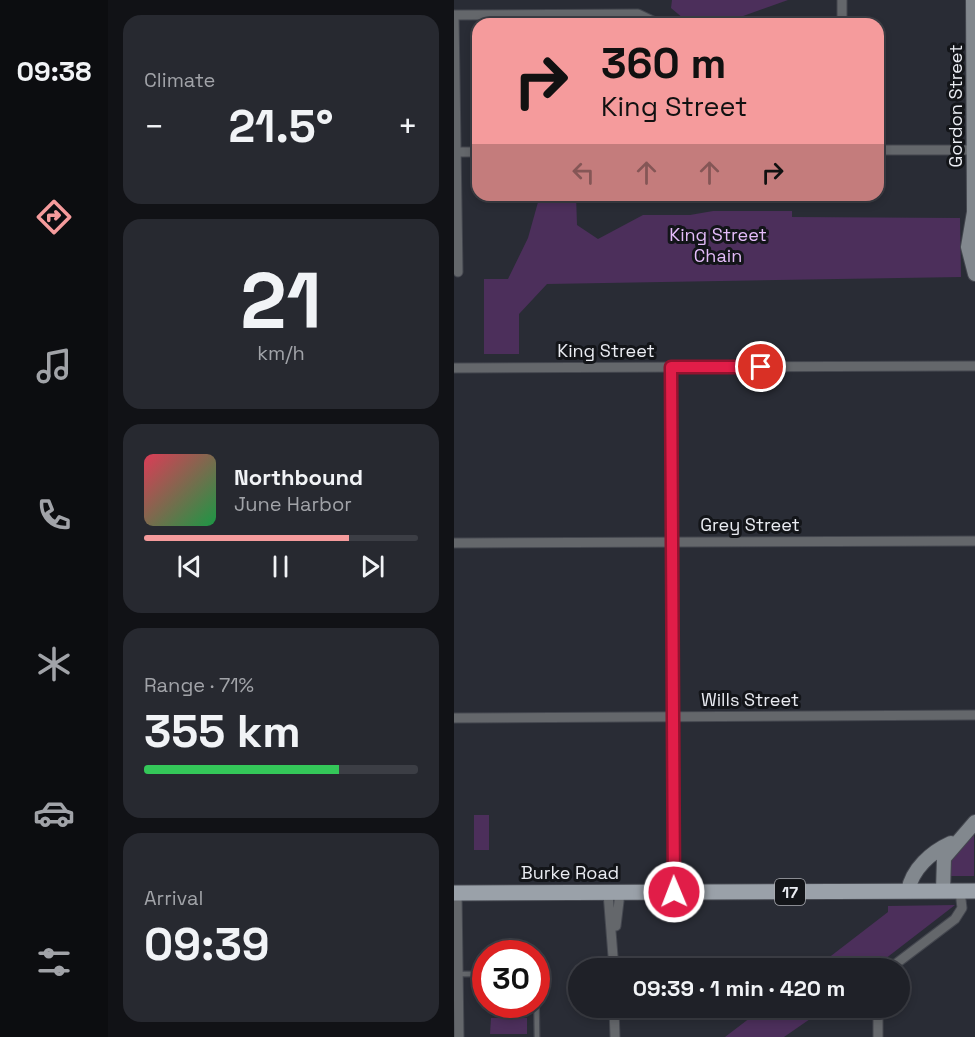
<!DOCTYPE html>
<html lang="en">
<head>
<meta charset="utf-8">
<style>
  :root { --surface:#1f2128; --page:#272930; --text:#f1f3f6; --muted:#a1a3a8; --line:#3c3e45; --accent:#f59b9c }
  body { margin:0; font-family:"Space Grotesk",sans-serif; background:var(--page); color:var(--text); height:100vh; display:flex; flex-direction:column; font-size:22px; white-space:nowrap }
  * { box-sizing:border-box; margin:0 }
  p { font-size:20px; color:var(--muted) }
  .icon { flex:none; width:33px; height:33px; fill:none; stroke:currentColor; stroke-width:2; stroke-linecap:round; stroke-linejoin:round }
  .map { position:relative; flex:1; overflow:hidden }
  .sheet { display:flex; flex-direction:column; gap:15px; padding:15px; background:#111216; width:346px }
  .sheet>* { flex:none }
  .hud { position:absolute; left:18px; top:18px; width:412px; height:183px; border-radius:18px; box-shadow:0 3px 9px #0003,0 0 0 2px var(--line); background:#f59b9c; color:#111; overflow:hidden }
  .speed { position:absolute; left:18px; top:940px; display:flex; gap:12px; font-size:30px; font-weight:700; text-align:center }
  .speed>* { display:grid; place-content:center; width:78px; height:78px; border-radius:50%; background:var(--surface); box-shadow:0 3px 9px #0003,0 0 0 2px var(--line); line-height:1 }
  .speed .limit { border:9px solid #d22; background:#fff; color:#111 }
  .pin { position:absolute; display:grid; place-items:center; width:51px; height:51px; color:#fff; margin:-26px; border:3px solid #fff; border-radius:50%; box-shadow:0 2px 6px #0007 }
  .me { position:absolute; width:66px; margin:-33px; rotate:359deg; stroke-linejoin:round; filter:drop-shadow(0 0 4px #0008) }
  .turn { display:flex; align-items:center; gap:21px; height:126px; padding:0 30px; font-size:27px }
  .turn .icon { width:78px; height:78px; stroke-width:2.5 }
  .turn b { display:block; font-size:42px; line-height:51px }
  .lanes { display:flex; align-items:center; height:57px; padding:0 30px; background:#0003; justify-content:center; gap:30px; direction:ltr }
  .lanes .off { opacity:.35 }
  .big { font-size:45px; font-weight:600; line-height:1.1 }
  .sheet .card { flex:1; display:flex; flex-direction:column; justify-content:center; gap:9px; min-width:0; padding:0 21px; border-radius:18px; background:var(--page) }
  .sheet .dial { align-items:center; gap:0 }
  .dial b { font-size:78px; line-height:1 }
  .song { display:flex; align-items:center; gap:18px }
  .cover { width:72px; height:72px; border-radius:9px; background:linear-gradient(135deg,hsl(350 70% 55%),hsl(140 70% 35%)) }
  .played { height:6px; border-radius:3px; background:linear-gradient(90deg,var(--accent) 75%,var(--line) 75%) }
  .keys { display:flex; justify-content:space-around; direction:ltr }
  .heat { display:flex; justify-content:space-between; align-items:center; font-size:33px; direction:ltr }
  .charge { height:9px; border-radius:4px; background:linear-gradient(90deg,#34c759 71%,var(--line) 0) }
  .trip { position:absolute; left:114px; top:958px; width:342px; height:60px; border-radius:30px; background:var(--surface); box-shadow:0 3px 9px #0003,0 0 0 2px var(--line); font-weight:600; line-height:60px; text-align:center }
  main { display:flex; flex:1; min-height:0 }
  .menu { display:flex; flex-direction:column; width:108px; justify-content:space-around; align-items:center; background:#0c0d10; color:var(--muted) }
  .menu .icon { width:42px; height:42px }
  .menu .active { color:var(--accent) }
  .menu b { font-size:27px; color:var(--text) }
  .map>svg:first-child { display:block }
  .green { fill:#4c2f5b }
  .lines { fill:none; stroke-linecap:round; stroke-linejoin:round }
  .lane-casing { stroke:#44474f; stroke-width:7 }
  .street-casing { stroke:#44474f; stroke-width:11 }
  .secondary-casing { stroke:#44474f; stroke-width:16 }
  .primary-casing { stroke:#44474f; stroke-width:17 }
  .lane { stroke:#64676b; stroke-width:4.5 }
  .street { stroke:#64676b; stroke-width:9 }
  .secondary { stroke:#82888e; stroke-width:14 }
  .primary { stroke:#9aa1a9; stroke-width:15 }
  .route-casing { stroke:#92132f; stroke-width:15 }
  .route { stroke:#e11d48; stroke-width:10 }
  .labels { text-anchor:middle; stroke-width:6; stroke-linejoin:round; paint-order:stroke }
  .shield { fill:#131519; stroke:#aaacb1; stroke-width:1.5 }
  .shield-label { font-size:16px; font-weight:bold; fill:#eaecf2 }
  .street-label { font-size:18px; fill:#eaecf2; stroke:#131519 }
  .park-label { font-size:18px; fill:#e4bcfa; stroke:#131519 }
</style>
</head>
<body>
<main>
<nav class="menu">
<b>09:38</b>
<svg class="icon active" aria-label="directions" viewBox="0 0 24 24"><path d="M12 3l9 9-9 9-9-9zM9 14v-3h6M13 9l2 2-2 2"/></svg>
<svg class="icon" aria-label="music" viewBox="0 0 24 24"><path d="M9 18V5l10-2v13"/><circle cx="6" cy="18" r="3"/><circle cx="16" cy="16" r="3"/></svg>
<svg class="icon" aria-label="phone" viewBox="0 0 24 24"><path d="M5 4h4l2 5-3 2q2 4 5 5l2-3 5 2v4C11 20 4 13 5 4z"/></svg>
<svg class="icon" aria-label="climate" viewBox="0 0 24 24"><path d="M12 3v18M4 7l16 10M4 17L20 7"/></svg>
<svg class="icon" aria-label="car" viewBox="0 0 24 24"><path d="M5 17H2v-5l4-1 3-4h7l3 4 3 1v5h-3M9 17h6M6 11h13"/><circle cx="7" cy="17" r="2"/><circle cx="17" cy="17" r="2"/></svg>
<svg class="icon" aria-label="filters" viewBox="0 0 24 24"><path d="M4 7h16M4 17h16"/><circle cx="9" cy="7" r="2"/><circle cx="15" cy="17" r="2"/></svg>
</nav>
<section class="sheet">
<div class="card"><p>Climate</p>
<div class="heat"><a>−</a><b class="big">21.5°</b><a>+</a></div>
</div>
<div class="card dial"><b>21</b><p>km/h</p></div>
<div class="card">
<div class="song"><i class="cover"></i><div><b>Northbound</b><p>June Harbor</p></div></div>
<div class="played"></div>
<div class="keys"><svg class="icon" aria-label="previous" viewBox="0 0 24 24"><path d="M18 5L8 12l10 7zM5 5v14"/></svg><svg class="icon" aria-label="pause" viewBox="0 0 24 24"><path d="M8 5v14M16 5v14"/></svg><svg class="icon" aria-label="next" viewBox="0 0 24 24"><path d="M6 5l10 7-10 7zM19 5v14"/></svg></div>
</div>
<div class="card"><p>Range · 71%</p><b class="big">355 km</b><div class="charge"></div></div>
<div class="card"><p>Arrival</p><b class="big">09:39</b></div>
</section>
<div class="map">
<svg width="521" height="1037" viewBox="0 0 521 1037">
  <rect width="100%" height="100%" fill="#292c35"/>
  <path class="green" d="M218,0h116l-67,24h-31l-19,-16z
    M86,195h36l1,30 21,14 45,-24h47l23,-4h79v6l168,1 1,59 -414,7 -28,30v40h-35v-75h24l20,-41z
    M35,815v35h-15v-35z
    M520,834v42h-26v-17z
    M501,905l-83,64h-58l74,-57v-6z
    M309,1008h63l-42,29h-59z
    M37,1018h36v16h-37z"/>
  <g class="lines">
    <g class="lane-casing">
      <path id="lane" d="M4,974h28
        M82,974l1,63"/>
    </g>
    <g class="street-casing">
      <path id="street" d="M388,0v24
        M0,15l4,257
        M0,15l184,-1 21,10
        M424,150h96
        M3,152h21
        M217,367l3,525
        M0,368l521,-2
        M0,543l521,-2
        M0,718l521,-3
        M3,893l2,144
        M154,893l6,76
        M162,926l4,-33
        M435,969l66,-50 7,-11 -2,-17
        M160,1008l1,29
        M424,1008v29"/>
    </g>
    <g class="secondary-casing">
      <path id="secondary" d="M519,0l1,212 -6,35 7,27
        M454,891c4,-22 23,-39 43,-48
        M489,891l1,-33 31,-36"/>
    </g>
    <g class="primary-casing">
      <path id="primary" d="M0,893l521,-2"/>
    </g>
    <use href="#lane" class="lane"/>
    <use href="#street" class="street"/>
    <use href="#secondary" class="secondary"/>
    <use href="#primary" class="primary"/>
  </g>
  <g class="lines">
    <g class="route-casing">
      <path id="route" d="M220,892l-3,-525h90"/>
    </g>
    <use href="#route" class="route"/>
  </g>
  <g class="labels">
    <rect class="shield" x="321" y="879" width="30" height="26" rx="4.5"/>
    <g class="shield-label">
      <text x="336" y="898">17</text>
    </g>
    <g class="street-label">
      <text transform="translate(502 106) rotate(-90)" y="6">Gordon Street</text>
      <text x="152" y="357">King Street</text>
      <text x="296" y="531">Grey Street</text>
      <text x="296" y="706">Wills Street</text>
      <text x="116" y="879">Burke Road</text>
    </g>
    <g class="park-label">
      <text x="264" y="241">King Street<tspan x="264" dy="21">Chain</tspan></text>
    </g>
  </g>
</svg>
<div class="speed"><div class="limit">30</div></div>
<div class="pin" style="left:307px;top:367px;background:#d93025"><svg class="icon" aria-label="arrive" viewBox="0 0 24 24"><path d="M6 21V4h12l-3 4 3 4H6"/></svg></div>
<svg class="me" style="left:220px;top:892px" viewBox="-20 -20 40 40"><circle r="17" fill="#e11d48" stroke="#fff" stroke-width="3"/><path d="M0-11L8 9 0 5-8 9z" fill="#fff"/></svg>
<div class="trip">09:39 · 1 min · 420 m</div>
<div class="hud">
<div class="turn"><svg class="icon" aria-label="right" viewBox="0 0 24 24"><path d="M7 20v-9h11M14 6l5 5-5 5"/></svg><div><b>360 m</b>King Street</div></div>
<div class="lanes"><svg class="icon off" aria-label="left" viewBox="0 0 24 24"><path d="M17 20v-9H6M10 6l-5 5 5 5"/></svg><svg class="icon off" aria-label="ahead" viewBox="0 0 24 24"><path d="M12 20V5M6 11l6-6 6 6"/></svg><svg class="icon off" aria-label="ahead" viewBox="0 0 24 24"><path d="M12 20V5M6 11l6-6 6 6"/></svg><svg class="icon" aria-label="right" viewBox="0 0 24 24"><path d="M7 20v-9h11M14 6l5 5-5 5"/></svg></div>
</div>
</div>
</main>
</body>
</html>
